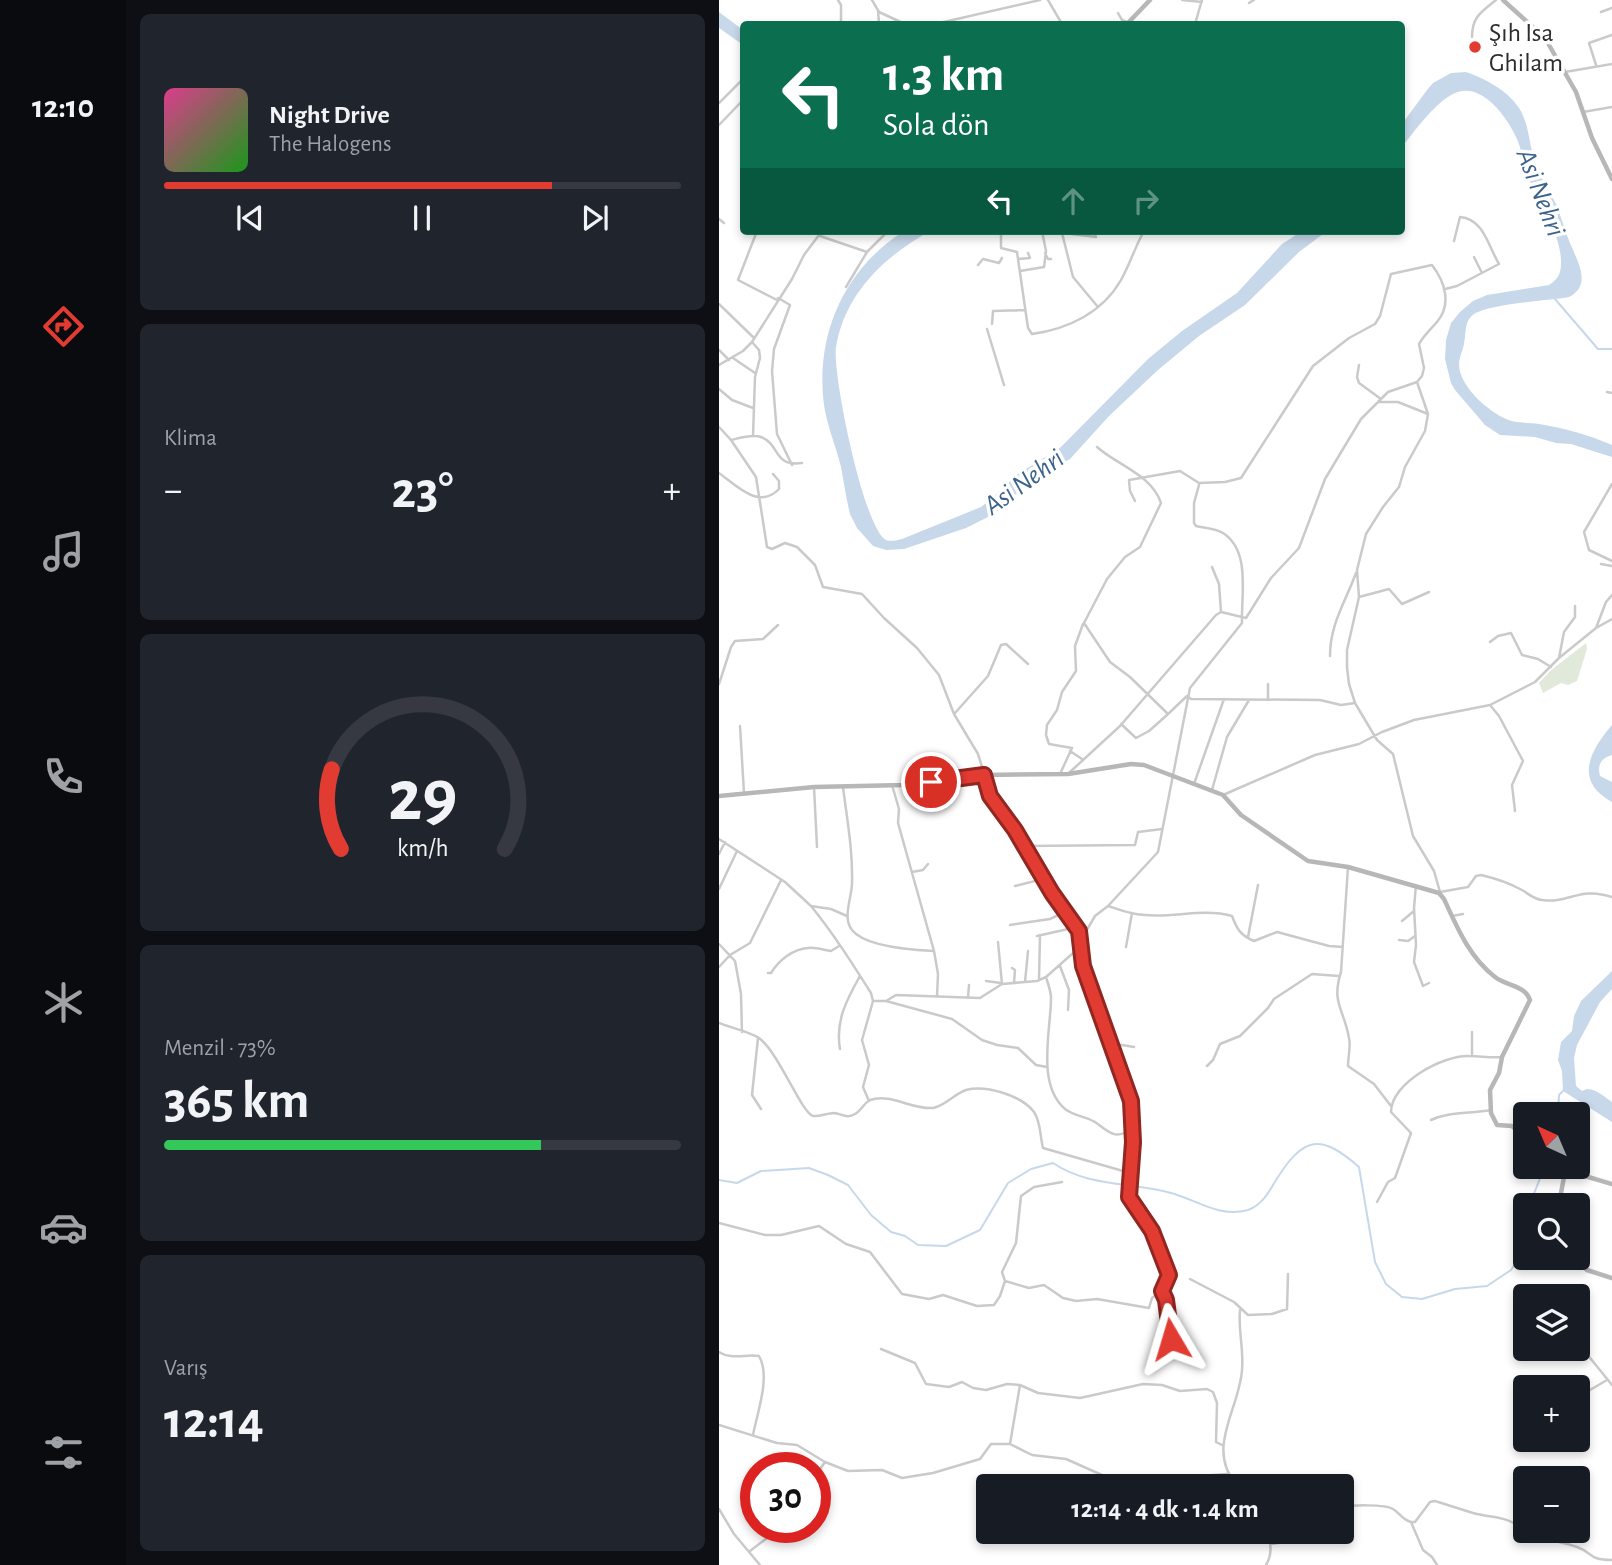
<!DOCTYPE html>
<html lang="tr">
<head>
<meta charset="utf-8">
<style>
  :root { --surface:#171b24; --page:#20242c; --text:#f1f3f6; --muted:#9ea1a6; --line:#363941; --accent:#e13b32 }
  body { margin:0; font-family:"Alegreya Sans",sans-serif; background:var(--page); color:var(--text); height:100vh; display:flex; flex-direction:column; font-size:26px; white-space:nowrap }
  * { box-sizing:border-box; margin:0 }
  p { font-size:23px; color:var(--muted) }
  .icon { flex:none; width:38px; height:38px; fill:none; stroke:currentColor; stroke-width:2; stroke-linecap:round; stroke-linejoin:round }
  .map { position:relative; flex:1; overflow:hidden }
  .drawer { display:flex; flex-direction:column; gap:14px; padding:14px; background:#0d0f14; width:593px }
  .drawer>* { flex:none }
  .banner { position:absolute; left:21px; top:21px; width:665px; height:214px; border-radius:7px; box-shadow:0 4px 10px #0003; background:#0b6e4f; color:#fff; overflow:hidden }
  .needle { width:46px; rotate:316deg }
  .buttons { position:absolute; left:794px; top:1102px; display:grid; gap:14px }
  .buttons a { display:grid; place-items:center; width:77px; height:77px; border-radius:7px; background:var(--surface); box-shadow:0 4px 10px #0003; font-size:35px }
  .speed { position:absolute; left:21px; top:1452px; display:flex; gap:14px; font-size:35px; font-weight:700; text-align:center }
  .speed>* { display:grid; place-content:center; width:91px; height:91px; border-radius:50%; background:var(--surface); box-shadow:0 4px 10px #0003; line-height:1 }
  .speed .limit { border:10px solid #d22; background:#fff; color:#111 }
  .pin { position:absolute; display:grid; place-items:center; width:60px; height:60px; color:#fff; margin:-30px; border:4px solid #fff; border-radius:50%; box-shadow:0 2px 7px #0007 }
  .me { position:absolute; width:77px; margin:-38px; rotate:353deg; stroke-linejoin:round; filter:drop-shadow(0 0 5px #0008) }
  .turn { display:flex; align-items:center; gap:24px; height:147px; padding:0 28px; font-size:32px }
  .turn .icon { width:91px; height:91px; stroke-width:2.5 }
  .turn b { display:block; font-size:49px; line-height:60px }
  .lanes { display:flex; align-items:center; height:66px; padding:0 28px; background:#0003; justify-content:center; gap:35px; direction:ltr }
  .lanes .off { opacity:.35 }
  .big { font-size:52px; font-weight:700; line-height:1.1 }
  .drawer .widget { flex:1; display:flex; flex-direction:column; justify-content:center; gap:10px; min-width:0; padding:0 24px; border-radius:10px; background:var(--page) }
  .drawer .dial { align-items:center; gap:0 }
  .dial svg { height:182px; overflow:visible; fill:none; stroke:var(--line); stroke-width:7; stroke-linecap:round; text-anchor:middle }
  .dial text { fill:var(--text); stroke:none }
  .song { display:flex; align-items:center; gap:21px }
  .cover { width:84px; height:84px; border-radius:10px; background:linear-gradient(135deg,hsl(330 70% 55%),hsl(120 70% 35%)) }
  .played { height:7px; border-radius:4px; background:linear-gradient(90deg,var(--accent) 75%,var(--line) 75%) }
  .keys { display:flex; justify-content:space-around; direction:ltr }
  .heat { display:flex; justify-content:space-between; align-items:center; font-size:38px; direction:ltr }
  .charge { height:10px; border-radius:5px; background:linear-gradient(90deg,#34c759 73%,var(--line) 0) }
  .trip { position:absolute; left:257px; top:1474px; width:378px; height:70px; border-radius:7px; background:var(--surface); box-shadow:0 4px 10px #0003; font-weight:700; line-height:70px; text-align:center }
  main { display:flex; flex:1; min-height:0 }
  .tab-bar { display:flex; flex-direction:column; width:126px; justify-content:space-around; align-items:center; background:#090b0e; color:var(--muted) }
  .tab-bar .icon { width:49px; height:49px }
  .tab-bar .selected { color:var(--accent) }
  .tab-bar b { font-size:32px; color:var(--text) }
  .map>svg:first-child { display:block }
  .green { fill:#e1eada }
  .water { fill:#c7d8ea }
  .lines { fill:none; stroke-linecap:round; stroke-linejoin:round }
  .stream { stroke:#c7d8ea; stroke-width:2 }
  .street { stroke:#cacaca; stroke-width:2.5 }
  .secondary { stroke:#b7b7b7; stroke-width:4.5 }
  .route-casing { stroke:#922620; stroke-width:18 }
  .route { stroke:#e13b32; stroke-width:12 }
  .poi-dot { fill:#e13b32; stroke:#fff; stroke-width:2.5 }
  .labels { text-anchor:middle; stroke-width:7; stroke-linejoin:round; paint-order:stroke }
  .poi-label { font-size:26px; fill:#2d2d2d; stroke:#fff; text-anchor:start }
  .water-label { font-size:28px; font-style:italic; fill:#3d638d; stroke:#fff }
</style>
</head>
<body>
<main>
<nav class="tab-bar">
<b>12:10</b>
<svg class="icon selected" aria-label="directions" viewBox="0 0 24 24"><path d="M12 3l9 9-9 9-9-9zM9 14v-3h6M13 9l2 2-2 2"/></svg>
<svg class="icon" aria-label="music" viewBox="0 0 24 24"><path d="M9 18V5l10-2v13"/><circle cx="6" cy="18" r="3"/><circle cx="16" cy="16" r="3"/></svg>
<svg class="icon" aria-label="phone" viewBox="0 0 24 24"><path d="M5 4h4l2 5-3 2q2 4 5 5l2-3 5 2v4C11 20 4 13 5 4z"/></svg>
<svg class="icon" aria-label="climate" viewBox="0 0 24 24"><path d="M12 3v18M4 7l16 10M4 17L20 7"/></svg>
<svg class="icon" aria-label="car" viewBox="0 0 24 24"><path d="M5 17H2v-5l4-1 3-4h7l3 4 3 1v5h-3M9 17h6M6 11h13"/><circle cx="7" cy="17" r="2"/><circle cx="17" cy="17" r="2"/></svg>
<svg class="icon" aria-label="filters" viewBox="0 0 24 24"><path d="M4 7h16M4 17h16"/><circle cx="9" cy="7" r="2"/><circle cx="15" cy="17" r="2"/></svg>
</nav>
<section class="drawer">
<div class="widget">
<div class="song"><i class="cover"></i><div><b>Night Drive</b><p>The Halogens</p></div></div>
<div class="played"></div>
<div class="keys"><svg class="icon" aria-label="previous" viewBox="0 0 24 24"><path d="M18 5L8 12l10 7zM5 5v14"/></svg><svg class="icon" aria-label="pause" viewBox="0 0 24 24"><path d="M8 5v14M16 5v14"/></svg><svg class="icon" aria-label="next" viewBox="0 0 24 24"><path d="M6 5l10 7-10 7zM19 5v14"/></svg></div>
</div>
<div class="widget"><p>Klima</p>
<div class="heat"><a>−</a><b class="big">23°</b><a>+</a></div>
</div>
<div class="widget dial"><svg viewBox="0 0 100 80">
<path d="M14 69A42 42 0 1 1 86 69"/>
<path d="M14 69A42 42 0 0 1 10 34" stroke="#e13b32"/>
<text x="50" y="56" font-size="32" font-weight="700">29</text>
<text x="50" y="72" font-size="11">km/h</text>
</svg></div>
<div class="widget"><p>Menzil · 73%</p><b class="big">365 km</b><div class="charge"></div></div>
<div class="widget"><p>Varış</p><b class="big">12:14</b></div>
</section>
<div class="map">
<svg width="893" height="1565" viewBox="0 0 893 1565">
  <rect width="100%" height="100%" fill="#fff"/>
  <path class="green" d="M867,643l1,6 -10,32 -9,4 -7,-2 -18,10 -4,-10 11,-12z"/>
  <path class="water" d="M0,12l24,18v15l-24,-17z
    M747,72c20,7 41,18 53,36 11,17 10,39 17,57 5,14 14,26 20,39 6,15 10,31 17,46 7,16 17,36 -4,47 -23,4 -71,6 -91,15 -15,7 -11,18 -14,32 -1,6 -5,13 -5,21 1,21 26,43 43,52 12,7 24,5 37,7 25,4 50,11 73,21v12l-41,-13 -15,-1 -21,-6 -35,-2 -15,-10 -30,-35 -4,-7 -6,-24 1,-19 5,-17 9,-11 13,-11 14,-6 62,-10c8,-5 12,-11 12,-21 1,-27 -19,-56 -30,-80 -7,-14 -8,-31 -14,-45 -9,-20 -33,-55 -59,-47 -19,5 -44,40 -56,55v-23l25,-34 6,-7 18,-10z
    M185,231h26c-45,25 -85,62 -94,116 -4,26 28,182 50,193 5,2 11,0 16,-1l79,-32 9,-7 28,-26 43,-27 87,-88 34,-28 55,-38 45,-49 20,-13h25l-28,21 -54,53 -46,31 -41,34 -49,46 -39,43 -35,19 -14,11 -18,18 -15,10 -22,11 -62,21 -18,1 -13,-4 -16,-18 -7,-14c-4,-16 -6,-31 -9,-47 -5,-21 -14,-41 -17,-62 -9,-70 20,-136 80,-174z
    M893,725v30c-11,3 -15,10 -12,21l12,6v20c-38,-21 -23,-50 0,-77z
    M893,971v18l-12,13 -23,43 -3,13 2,28 6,5c10,-6 21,5 30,11v20l-49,-31 -1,-20 -4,-11 3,-18 11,-11 2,-15 7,-15z"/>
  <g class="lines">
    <path class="stream" d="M836,299l43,50h14
      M839,1115l1,-20 5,-5
      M0,1180l18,3 24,-12 48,-3 19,7 20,10 23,30 20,17 14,4 13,9 28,1 34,-16 28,-47 23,-14 22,-6c35,24 79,19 118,30 26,7 48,25 77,17 14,-5 21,-18 28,-30 28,-44 44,-47 83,-13l16,95 11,22 16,13 20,2 33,-10 32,-3 24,-16 15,-22
      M810,1206l14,-35"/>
    <path class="street" d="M119,0l3,5v19
      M153,0l7,12 26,12
      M329,0l14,24
      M463,0l20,2
      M530,3l5,-3
      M159,10l1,14
      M882,12l11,-4
      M399,13l4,7 7,3
      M216,24l105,-24
      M476,24l7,-24
      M753,37c0,-20 9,-25 24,-37
      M877,65l-7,-22 23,-8
      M846,72l47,-8
      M0,103l24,-24
      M864,112l29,-5
      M0,125l24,-25
      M0,219l5,4
      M38,231l-19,49 39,20
      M282,231v17l16,4 11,76 4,6c36,-5 70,-21 89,-54 9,-16 14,-33 23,-49
      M323,233h20l11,44 25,30
      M345,233l32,4 -3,-6
      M101,236l47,16 21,-21
      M326,253l3,6h3
      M755,257l7,14
      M299,259l12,-1 -2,-5
      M259,265l5,-6 16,4 3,-5
      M301,271l24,-4 2,-16 -4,-20
      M127,287l21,-35
      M726,289l12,-3 42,-22c-11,-18 -15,-45 -39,-47l-6,24
      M59,298l12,7 -16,44 -2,22 5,63 15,31
      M0,304l35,34
      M273,324l1,-13 32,-1
      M268,329l17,56
      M33,342l7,8 1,8 -5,19 -2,59
      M0,350l10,10
      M14,358l22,15
      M0,365l24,-14 9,-9 40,-63 12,-24 18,-24
      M640,365l-2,12 2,6 22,16
      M698,382l11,32 -3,17 -20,36 -6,20 -16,20 -17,27 -9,36 2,27 -12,53v17l2,17 6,19 22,37 16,14 20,82 21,35 6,21
      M0,389l13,11 21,8
      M888,392l5,1
      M659,402h20l30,12
      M0,427l12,13 25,37 11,70 5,2 13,-6 12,4 18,18 8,22 39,7 22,24 33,30 22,27 15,39 24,40 6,19
      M12,440c9,-2 21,-6 30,-3 20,8 12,30 41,26
      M378,447c20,18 55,28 64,56l-21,44 -15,10 -18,22 -23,44 26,39 20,15 38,37 19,-18 4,3 129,1 21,5 14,-2
      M0,473c18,13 40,37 60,16v-8l-6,-7
      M893,484l-28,48 5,18 23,11
      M882,564l11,2
      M493,567l7,17 2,28
      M640,597l30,-8 13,15 27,-12
      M877,628l10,-26 6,-7
      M771,642l8,-6 13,-3 11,22 16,4 13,8
      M611,656c0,-32 15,-53 26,-83
      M840,658l5,-26 11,-15v-11
      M0,684l12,-37 4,-6 28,-2 15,-14
      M549,699v-15
      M771,705l9,11 24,45 -11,24 3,26
      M236,713l33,-37 13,-31 5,-1 22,20
      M402,724l15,14 13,-7 18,-16
      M21,726l4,67
      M351,751l12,8
      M351,772l50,-46 96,-111 5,-3 25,6 25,-40 28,-30 26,-69 36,-60 27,-27 29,-10 5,-6 2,-8 -5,-24c5,-9 11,-14 18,-22 15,-18 8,-40 -5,-57l-41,9 -11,42 -5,8 -26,14 -36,28 -72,112 -16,4 -26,1 -19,-12 -51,9 1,11 5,10
      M341,774l12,-26 -23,-4 -3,-9 1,-10 10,-15 5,-18 14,-21 -1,-25 8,-22
      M475,784l30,-85
      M173,785l7,24 -1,14 36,128 4,23 -1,22
      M95,787l3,60
      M124,787c4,32 10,64 9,96 0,14 -10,35 0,47 13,17 61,20 82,21
      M493,790l15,-53 22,-37
      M504,795l92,-40 44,-11 23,-12 32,-12 76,-15 45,-23 24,-24 37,-30 16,-9
      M0,839l66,43 26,24 20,3 16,7
      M305,846l111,-1 3,-13 24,-3
      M0,854l6,-12
      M629,867l-7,105c-10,31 3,37 8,66 2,9 -1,19 -1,28l26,18 17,22
      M193,872l11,-2 5,-6
      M697,885l-2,23 2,37 -2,17 9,24 6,-3
      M296,886l28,-7
      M0,889l18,-38
      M721,892l28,-5 8,-11 5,-1c13,3 30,9 41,15 7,4 11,9 20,10 27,4 37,-14 70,-3
      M92,906c22,27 41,57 60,87l2,8 -11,39 7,25 -6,22 6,14
      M389,906c12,4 24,9 37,9 29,3 57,-7 87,1 5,13 8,19 22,25l23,-9 52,14 14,1
      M733,916l11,-2
      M683,921l12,-10
      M291,925l40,-6 17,-8
      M318,936l40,-9
      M529,937l10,-52
      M362,940l14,-24 13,-10 50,-54 32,-164 52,-65c-1,-28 9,-72 -19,-90 -8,-5 -18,-5 -27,-7l-2,-3v-20l5,-18
      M680,940l9,1 7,-5
      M279,942l4,42
      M0,944l16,17 6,33 1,38
      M407,947l6,-34
      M341,966l9,24 -1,20
      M0,967l11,-12 20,-12 31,-63
      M293,968l3,2 -1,13
      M49,973h3c8,-13 22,-24 37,-25 7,-1 16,2 23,3l8,-5
      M327,977c2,7 5,14 5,21 0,32 -15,86 14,111 9,7 20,7 30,13 16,11 19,18 38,7
      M320,980l1,-45
      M267,981l15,2
      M306,982l3,-31
      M249,998l1,-13
      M154,1001h13l10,-6 84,3 22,-14 35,-3 9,-4 35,-31
      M167,1001l66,18 30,21 15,5 21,3 18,17 11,2
      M0,1023c12,5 29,8 40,15 20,15 42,74 54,78 7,1 14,-3 21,-3 8,1 13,6 21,1 6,-3 9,-11 15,-14 21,-7 42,10 63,8 12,-2 21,-14 33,-18 20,-5 55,5 68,22 7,10 6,25 9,36l87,25
      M39,1038l-6,57 9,14
      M391,1043l24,4
      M121,1049c-5,-28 7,-50 20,-73
      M753,1056v-24
      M488,1066l6,-6 7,-16 20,-8 28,-28 6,-9 38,-25 27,2
      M712,1120c19,-9 39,-6 60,-10
      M343,1182l-28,5 -13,9 -5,47 -14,29 3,9 24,7 15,-3 19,13 13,3 21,-2 52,9 3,-10 10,-7 7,-16 -17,-44 -10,-14
      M658,1202l11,-20 7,-4 16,-45 -20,-21c0,-29 52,-57 78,-56 12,0 21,2 33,1
      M0,1223l46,12h16l38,-9 27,18 24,8 32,42 27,5 14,-4 34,11 17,-1 6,-9 5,-15
      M471,1279l44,23 14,13 24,-1 15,-5 1,-35
      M443,1291l4,9 5,39
      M859,1343l34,42
      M162,1349l34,14 11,21 23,3 13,-5 11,6 13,2 21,-6 13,1 18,8 42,5 63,-14 19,1 18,6 27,-2 6,3 4,11 -1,39 6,3
      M0,1352c12,8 26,2 40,4 12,21 -2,57 -6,79
      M836,1388l7,-3 1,3
      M859,1397l29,-17
      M0,1425l58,18 20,2 28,17 23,9 34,-1 20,8 31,-5 47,-14 11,-15h19l22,11 34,4 36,16 8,2h76l41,-3
      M291,1444l10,-59
      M96,1476l10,-14
      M518,1486c-32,-38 2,-75 5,-116 2,-20 -4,-40 -2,-60
      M623,1507c9,-2 43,-3 51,2 7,4 9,11 18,13l12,28 9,7 5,8
      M0,1509l15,25 26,31
      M692,1522h4l15,-20 5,-1c13,4 25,8 38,12 23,6 31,2 53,17
      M547,1531c5,12 7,22 0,34
      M809,1531c15,9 32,10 49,16 17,6 11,13 35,13
      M552,1544c13,-2 31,-2 40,-13
      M31,1551l30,-23"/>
    <path class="secondary" d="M784,0l42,38 31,54 16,46 20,41
      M408,24l23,-24
      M265,775l6,21 25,34 44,74 8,7 12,20 4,35 48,135 2,41 -4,55 13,20
      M0,796l95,-9 90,-2 80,-10 84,-1 63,-10 13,1 79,30 18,20 67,46 40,6 91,26 5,6c13,28 25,58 51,78 11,9 30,8 35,23l-28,57 -3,16 -9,17 1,23 6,12 15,1 8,7 3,27 3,3
      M815,1167l51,9 27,8
      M843,1206l-1,-13 4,-21
      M853,1258l15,12 25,8"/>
  </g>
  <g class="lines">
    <g class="route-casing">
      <path id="route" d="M212,782l53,-7 6,21 25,34 37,63 27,38 4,35 48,135 2,41 -4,55 23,34 17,44 -7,16 4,9 5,39"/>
    </g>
    <use href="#route" class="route"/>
  </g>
  <circle class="poi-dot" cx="756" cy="47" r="7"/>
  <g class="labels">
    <g class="poi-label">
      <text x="770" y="41">Şıh Isa<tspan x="770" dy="30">Ghilam</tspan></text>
    </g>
    <g class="water-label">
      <text transform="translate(823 192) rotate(69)" y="10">Asi Nehri</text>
      <text transform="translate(304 481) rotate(-36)" y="10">Asi Nehri</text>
    </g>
  </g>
</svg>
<div class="buttons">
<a><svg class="needle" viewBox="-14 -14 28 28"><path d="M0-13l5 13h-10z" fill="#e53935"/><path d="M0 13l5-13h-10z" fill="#9ea1a6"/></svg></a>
<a><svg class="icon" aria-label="search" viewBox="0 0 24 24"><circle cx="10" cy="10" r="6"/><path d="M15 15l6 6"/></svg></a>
<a><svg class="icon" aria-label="layers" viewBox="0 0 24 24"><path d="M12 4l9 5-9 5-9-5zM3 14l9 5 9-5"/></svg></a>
<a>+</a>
<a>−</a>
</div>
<div class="speed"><div class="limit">30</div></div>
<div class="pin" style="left:212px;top:782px;background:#d93025"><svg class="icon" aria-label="arrive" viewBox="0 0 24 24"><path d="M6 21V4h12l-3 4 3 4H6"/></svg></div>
<svg class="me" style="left:452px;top:1339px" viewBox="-20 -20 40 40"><path d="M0-17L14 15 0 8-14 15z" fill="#e13b32" stroke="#fff" stroke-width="4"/></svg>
<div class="trip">12:14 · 4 dk · 1.4 km</div>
<div class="banner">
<div class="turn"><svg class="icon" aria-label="left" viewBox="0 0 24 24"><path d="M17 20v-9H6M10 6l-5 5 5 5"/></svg><div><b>1.3 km</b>Sola dön</div></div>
<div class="lanes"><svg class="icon" aria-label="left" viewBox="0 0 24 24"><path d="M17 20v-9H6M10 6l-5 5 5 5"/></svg><svg class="icon off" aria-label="ahead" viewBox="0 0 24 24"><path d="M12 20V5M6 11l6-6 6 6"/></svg><svg class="icon off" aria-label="right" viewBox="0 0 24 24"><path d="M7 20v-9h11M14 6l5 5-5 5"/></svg></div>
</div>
</div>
</main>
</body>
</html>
